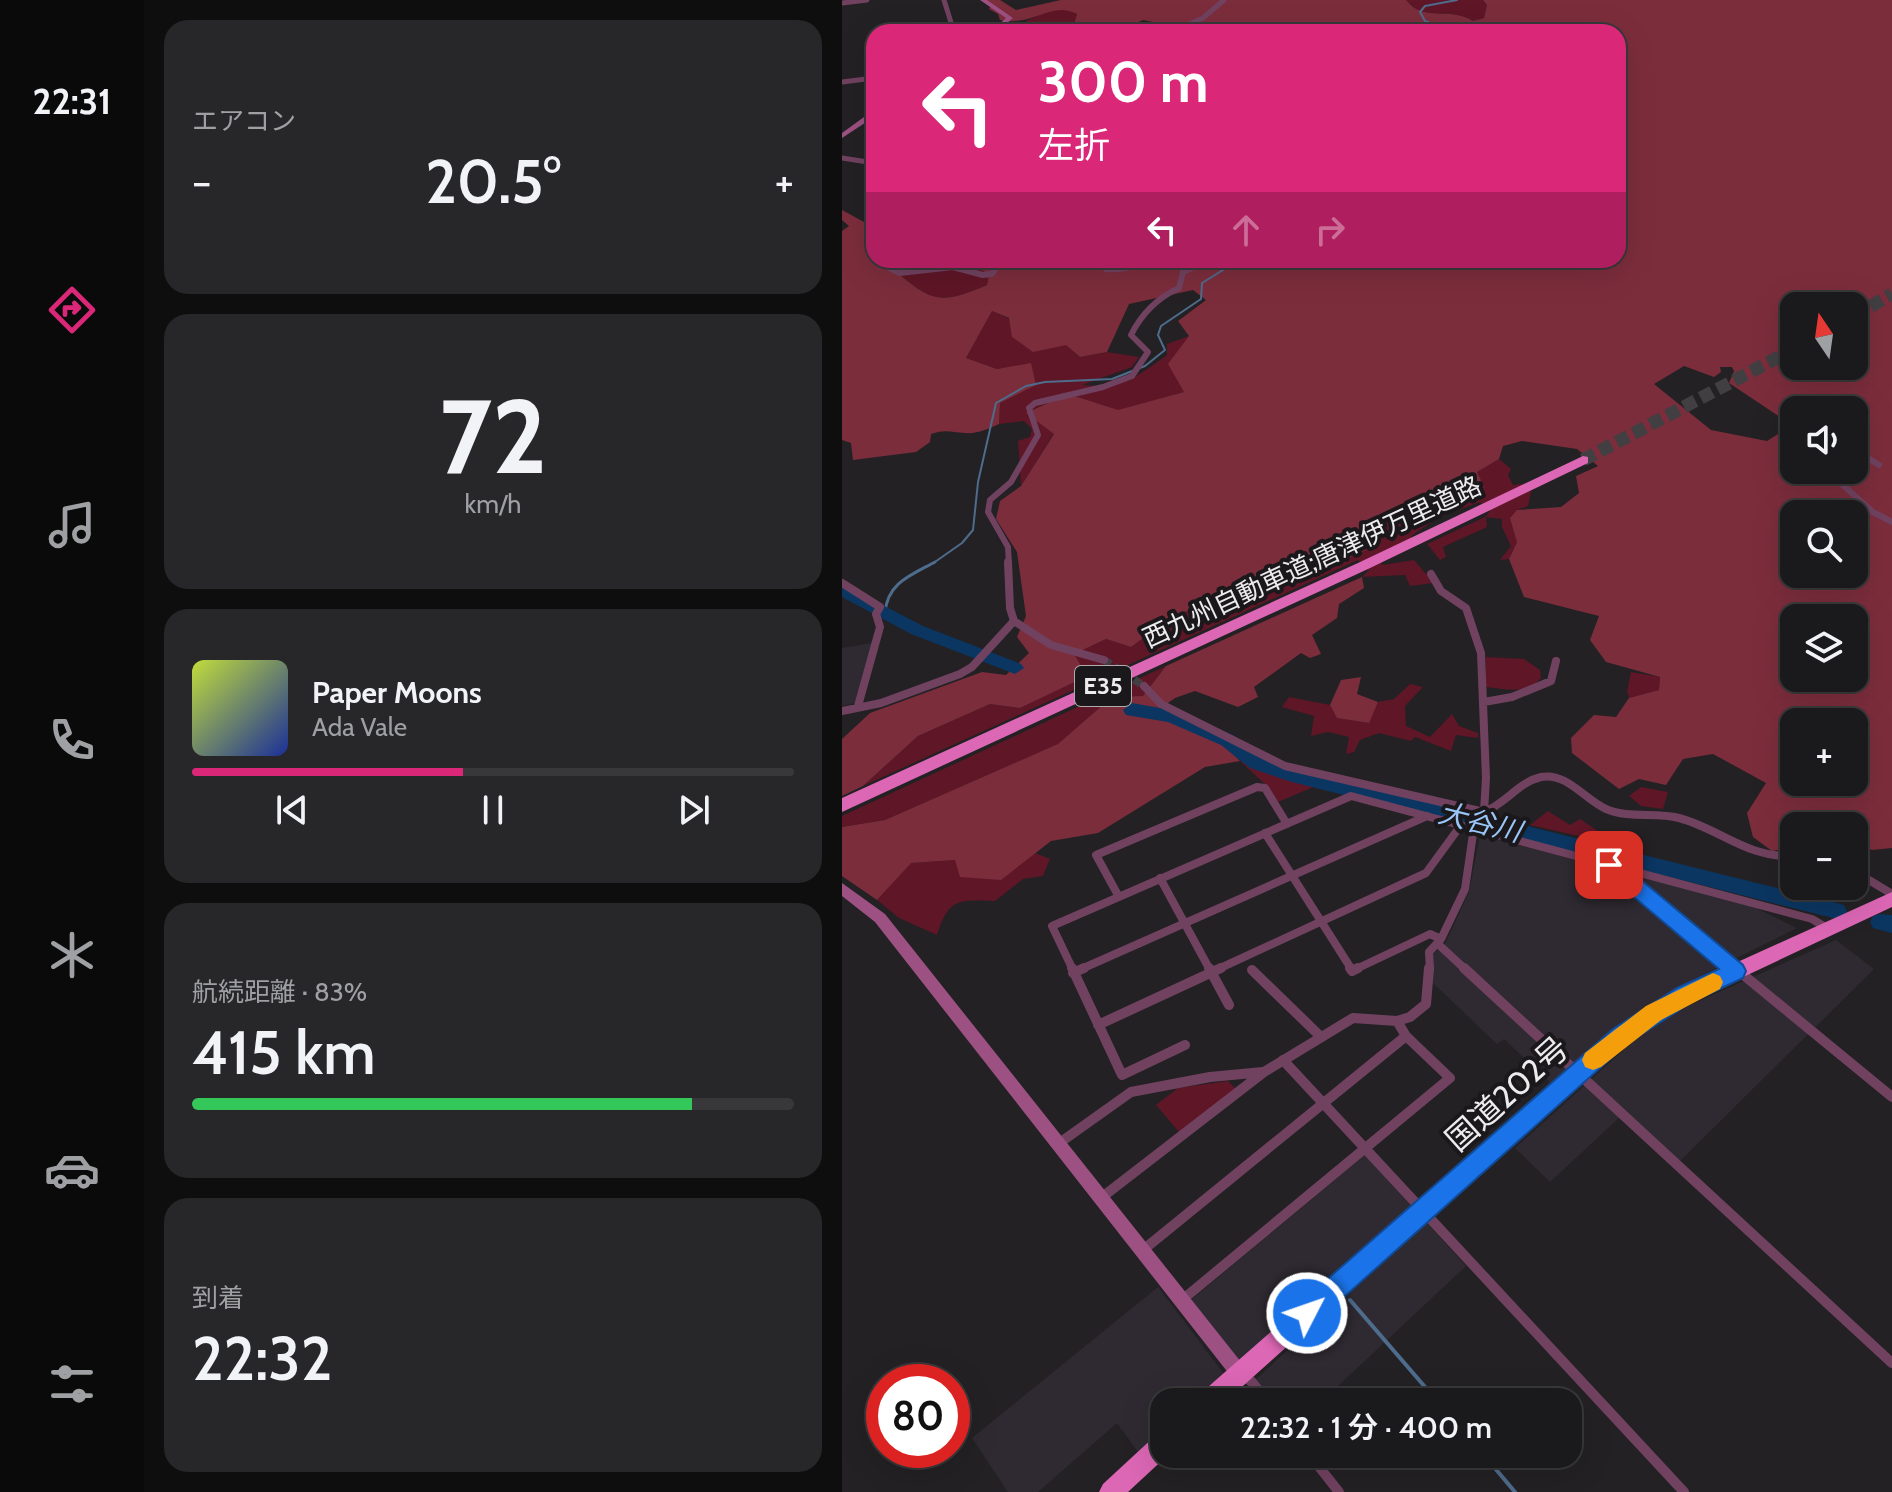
<!DOCTYPE html>
<html lang="ja">
<head>
<meta charset="utf-8">
<style>
  :root { --surface:#1a191b; --page:#272628; --text:#f1f3f6; --muted:#9fa0a3; --line:#38383a; --accent:#db2777 }
  body { margin:0; font-family:Cabin,"Noto Sans JP",sans-serif; background:var(--page); color:var(--text); height:100vh; display:flex; flex-direction:column; font-size:30px; white-space:nowrap }
  * { box-sizing:border-box; margin:0 }
  p { font-size:26px; color:var(--muted) }
  .icon { flex:none; width:44px; height:44px; fill:none; stroke:currentColor; stroke-width:2; stroke-linecap:round; stroke-linejoin:round }
  .map { position:relative; flex:1; overflow:hidden }
  .side { display:flex; flex-direction:column; gap:20px; padding:20px; background:#0e0e0f; width:698px }
  .side>* { flex:none }
  .banner { position:absolute; left:24px; top:24px; width:760px; height:244px; border-radius:24px; box-shadow:0 8px 32px #0002,0 0 0 2px var(--line); background:#db2777; color:#fff; overflow:hidden }
  .needle { width:52px; rotate:347deg }
  .tools { position:absolute; left:938px; top:292px; display:grid; gap:16px }
  .tools a { display:grid; place-items:center; width:88px; height:88px; border-radius:16px; background:var(--surface); box-shadow:0 8px 32px #0002,0 0 0 2px var(--line); font-size:40px }
  .speed { position:absolute; left:24px; top:1364px; display:flex; gap:16px; font-size:40px; font-weight:700; text-align:center }
  .speed>* { display:grid; place-content:center; width:104px; height:104px; border-radius:50%; background:var(--surface); box-shadow:0 8px 32px #0002,0 0 0 2px var(--line); line-height:1 }
  .speed .limit { border:12px solid #d22; background:#fff; color:#111 }
  .pin { position:absolute; display:grid; place-items:center; width:68px; height:68px; color:#fff; margin:-34px; border-radius:16px; box-shadow:0 4px 12px #0006 }
  .me { position:absolute; width:88px; margin:-44px; rotate:49deg; stroke-linejoin:round; filter:drop-shadow(0 0 6px #0008) }
  .turn { display:flex; align-items:center; gap:28px; height:168px; padding:0 40px; font-size:36px }
  .turn .icon { width:104px; height:104px; stroke-width:2.5 }
  .turn b { display:block; font-size:56px; line-height:68px }
  .lanes { display:flex; align-items:center; height:76px; padding:0 40px; background:#0003; justify-content:center; gap:40px; direction:ltr }
  .lanes .off { opacity:.35 }
  .big { font-size:60px; font-weight:600; line-height:1.1 }
  .side .tile { flex:1; display:flex; flex-direction:column; justify-content:center; gap:12px; min-width:0; padding:0 28px; border-radius:24px; background:var(--page) }
  .side .dial { align-items:center; gap:0 }
  .dial b { font-size:104px; line-height:1 }
  .song { display:flex; align-items:center; gap:24px }
  .cover { width:96px; height:96px; border-radius:12px; background:linear-gradient(135deg,hsl(70 70% 55%),hsl(230 70% 35%)) }
  .played { height:8px; border-radius:4px; background:linear-gradient(90deg,var(--accent) 45%,var(--line) 45%) }
  .keys { display:flex; justify-content:space-around; direction:ltr }
  .heat { display:flex; justify-content:space-between; align-items:center; font-size:44px; direction:ltr }
  .charge { height:12px; border-radius:6px; background:linear-gradient(90deg,#34c759 83%,var(--line) 0) }
  .trip { position:absolute; left:308px; top:1388px; width:432px; height:80px; border-radius:24px; background:var(--surface); box-shadow:0 8px 32px #0002,0 0 0 2px var(--line); font-weight:600; line-height:80px; text-align:center }
  main { display:flex; flex:1; min-height:0 }
  .menu { display:flex; flex-direction:column; width:144px; justify-content:space-around; align-items:center; background:#0a0a0b; color:var(--muted) }
  .menu .icon { width:56px; height:56px }
  .menu .selected { color:var(--accent) }
  .menu b { font-size:36px; color:var(--text) }
  .map>svg:first-child { display:block }
  .built { fill:#2f2a32 }
  .green { fill:#5f1627 }
  .forest { fill:#7c2d3c; fill-rule:evenodd }
  .lines { fill:none; stroke-linecap:round; stroke-linejoin:round }
  .stream-far2 { stroke:#4e6c8c; stroke-width:2 }
  .stream-far1 { stroke:#4e6c8c; stroke-width:3 }
  .stream { stroke:#4e6c8c; stroke-width:4 }
  .river { fill:#0b3662; fill-rule:evenodd }
  .street-tunnel { stroke:#413f42; stroke-width:8; stroke-dasharray:8 4; stroke-linecap:butt }
  .highway-tunnel { stroke:#413f42; stroke-width:13; stroke-dasharray:13 6; stroke-linecap:butt }
  .street-far3 { stroke:#714260; stroke-width:5 }
  .street-far2 { stroke:#714260; stroke-width:6 }
  .street-far1 { stroke:#714260; stroke-width:8 }
  .street { stroke:#714260; stroke-width:10 }
  .secondary { fill:#9c5182; fill-rule:evenodd }
  .highway { fill:#dc67b5; fill-rule:evenodd }
  .route { fill:#1a73e8; stroke:#114b97; stroke-width:2 }
  .slow { fill:#f59e0b }
  .labels { text-anchor:middle; stroke-width:8; stroke-linejoin:round; paint-order:stroke }
  .shield { fill:#1a181b; stroke:#adacae; stroke-width:2 }
  .shield-label { font-size:24px; font-weight:bold; fill:#ecebed }
  .street-label { font-size:26px; fill:#ecebed; stroke:#1a181b }
  .water-label { font-size:28px; font-style:italic; fill:#99c5f7; stroke:#1a181b }
  .near-street-label { font-size:32px; fill:#ecebed; stroke:#1a181b }
</style>
</head>
<body>
<main>
<nav class="menu">
<b>22:31</b>
<svg class="icon selected" aria-label="directions" viewBox="0 0 24 24"><path d="M12 3l9 9-9 9-9-9zM9 14v-3h6M13 9l2 2-2 2"/></svg>
<svg class="icon" aria-label="music" viewBox="0 0 24 24"><path d="M9 18V5l10-2v13"/><circle cx="6" cy="18" r="3"/><circle cx="16" cy="16" r="3"/></svg>
<svg class="icon" aria-label="phone" viewBox="0 0 24 24"><path d="M5 4h4l2 5-3 2q2 4 5 5l2-3 5 2v4C11 20 4 13 5 4z"/></svg>
<svg class="icon" aria-label="climate" viewBox="0 0 24 24"><path d="M12 3v18M4 7l16 10M4 17L20 7"/></svg>
<svg class="icon" aria-label="car" viewBox="0 0 24 24"><path d="M5 17H2v-5l4-1 3-4h7l3 4 3 1v5h-3M9 17h6M6 11h13"/><circle cx="7" cy="17" r="2"/><circle cx="17" cy="17" r="2"/></svg>
<svg class="icon" aria-label="filters" viewBox="0 0 24 24"><path d="M4 7h16M4 17h16"/><circle cx="9" cy="7" r="2"/><circle cx="15" cy="17" r="2"/></svg>
</nav>
<section class="side">
<div class="tile"><p>エアコン</p>
<div class="heat"><a>−</a><b class="big">20.5°</b><a>+</a></div>
</div>
<div class="tile dial"><b>72</b><p>km/h</p></div>
<div class="tile">
<div class="song"><i class="cover"></i><div><b>Paper Moons</b><p>Ada Vale</p></div></div>
<div class="played"></div>
<div class="keys"><svg class="icon" aria-label="previous" viewBox="0 0 24 24"><path d="M18 5L8 12l10 7zM5 5v14"/></svg><svg class="icon" aria-label="pause" viewBox="0 0 24 24"><path d="M8 5v14M16 5v14"/></svg><svg class="icon" aria-label="next" viewBox="0 0 24 24"><path d="M6 5l10 7-10 7zM19 5v14"/></svg></div>
</div>
<div class="tile"><p>航続距離 · 83%</p><b class="big">415 km</b><div class="charge"></div></div>
<div class="tile"><p>到着</p><b class="big">22:32</b></div>
</section>
<div class="map">
<svg width="1050" height="1492" viewBox="0 0 1050 1492">
  <rect width="100%" height="100%" fill="#232124"/>
  <path class="built" d="M30,643l-17,60 -13,3v-58z
    M638,835l272,71 45,22 -119,59 -55,36 -70,62 -49,-46 -7,5 -64,-61v-29l12,-10 24,-52z
    M994,940l38,29 -195,193 -58,-46 -71,66 -35,-34 122,-110 53,-33z
    M523,1155l49,54 -175,153 -48,-62z
    M585,1223l39,43 -145,136h-48l-18,-22z
    M316,1287l66,87 -30,28h-30v27l-26,23 -21,-29 -79,69h-30l-36,-54z"/>
  <path class="green" d="M564,0h77l4,5 -3,13 -11,3c-23,-15 -49,2 -67,-21z
    M226,8l9,6 -5,18h-48l2,-11 21,-10z
    M44,260h82l21,15 -2,10c-51,22 -56,15 -97,-18z
    M150,311l74,34 14,12 27,-5 32,5 -7,10 -50,18c39,4 55,-8 85,-30v-11l22,-8 -5,56 -66,19 -50,-17 -41,18 27,21 -33,53 -3,-45 12,-4 2,-8 -8,-8 -25,3 1,-21 35,-18 -4,-21 -34,5 -31,-11z
    M657,459l12,10 -3,6 5,10 8,-1 10,8 -3,14 -11,4v32l-8,17 -9,1 11,-14 -9,-19v-8l-16,-2 1,10 -44,20 3,10 -6,3 -13,-16 58,-27 5,-6 -10,-9 -41,15 -28,19 6,9 -39,10 4,10 32,-5 20,23 -24,3 -5,-11 -43,2 7,-7 -11,-10 -495,226 55,-50 72,-32 30,4 66,-33 -13,-21 33,-15 25,8 41,-30 158,-63z
    M644,657l38,2 16,11 1,8c-15,17 -34,11 -55,9z
    M324,666l-23,30 -31,1 -53,47 -174,76 -43,7v-11z
    M789,672l29,5 -1,13 -30,8 -2,-7z
    M568,684l13,3 -18,19 1,20 24,11 22,-23 7,12 19,7v5l-22,-3 -5,16 -36,-14 -4,4 -32,-8 -19,7 -6,12 -8,2 3,-17 -21,-5 -17,4 3,-20 -32,-9 7,-10 41,8 8,13 30,5 10,-21 16,-3z
    M398,761l78,24 -40,17 -11,-16z
    M799,787l27,5 -5,17 -22,-3 -12,-10z
    M706,811l22,14 10,-6 21,14v8l-71,-16z
    M193,853l15,6 -7,17 -20,3 -28,22c-36,-1 -46,-4 -58,34l-38,-17 -22,-18 33,-37 45,-3 45,20z
    M386,1081l8,8 -56,44 -24,-28 22,-17z"/>
  <path class="forest" d="M144,0h14l16,10 45,-10h345c18,23 44,6 67,21l11,-3 3,-13 -4,-5h409v848l-20,2 -18,-7v-17h-60v21l-22,4 -19,-14 -6,-24 19,-30 -53,-29 -30,5 -17,26 -27,-6 -20,10 -47,-36 -1,-15 23,-23 22,2 13,-19 30,-8 1,-13 -54,-15 -16,-22 9,-24 -75,-19 -15,-38 8,-17 -7,-24 7,-8 44,-3 18,-14 -3,-17 22,-10 -21,-17 -55,-8 -19,5 -4,13 -22,13 7,15 -18,15 -28,-6 -74,37 2,17 -20,9 -16,-5 -158,63 -41,30 -25,-8 -32,15 13,22 -67,32 -30,-4 -72,32 -55,50 -21,10v-57l28,-26 112,-41 24,3 23,-22 -12,-16 9,-21 -9,-64 -21,-33 4,-18 21,-15 33,-52 -28,-21 42,-19 50,16 66,-18 -16,-28 21,-28 -11,-15 28,-21 -13,-10 -64,14 -22,48 -27,5 -14,-12 -33,7 -21,-15 -3,-19 -17,-7 -26,47 31,11 34,-6 5,22 -36,18 -1,21c-11,5 -22,10 -34,9 -14,-1 -20,-4 -34,1l-1,8 -14,10 -63,8 -2,-17 -9,-3v-209l7,-5 -7,-6v-10l22,12 10,-2v40h12l4,7c41,33 46,40 97,18l2,-10 -21,-15h650v-228h-442l1,-5 -34,-7 -15,7 12,5h-68l5,-18c-25,-14 -44,13 -77,6l-2,-6 -9,-5 3,-5zM952,306h60v60h-60zM842,366l30,11 7,-5 -1,-5h12l2,4 -5,12 63,42 -25,16 -56,-11 -57,-46zM952,410h60v60h-60zM952,514h60v60h-60zM952,618h60v60h-60zM952,722h60v60h-60z
    M520,577l2,11 -25,16 -2,14 -25,17 9,19 -11,4 -9,-5 -47,34 4,10 -20,10 -43,-16 -20,7 -23,16 69,28 19,19 -35,6 -107,66 -47,8 -50,39 -41,-3 -5,-17 -44,3 -34,37 -35,-24v-49l43,-7 173,-76 54,-47 31,-1 23,-30z
    M519,677l-4,17 21,8 -9,21 -32,-5 -7,-13 11,-25z"/>
  <g class="lines">
    <path class="stream-far2" d="M609,32l-26,-11 -5,-9 5,-6 32,-6
      M90,564l30,-21 11,-13 5,-48 18,-79 30,-17 19,-4 67,-3 33,-13 20,-16 -7,-15 3,-9 40,-27 1,-16 37,-23"/>
    <path class="stream-far1" d="M43,613c2,-30 26,-38 50,-51"/>
    <path class="stream" d="M508,1300l88,102
      M641,1454l32,38"/>
    <path class="river" d="M0,584l81,42 98,38 3,4 -9,6 -104,-40 -69,-37z
      M290,703l45,8 56,24 29,23 31,10 544,135 7,2 3,6 -3,6 -7,2 -545,-137 -42,-14 -29,-23 -53,-23 -42,-7 -3,-5z
      M1038,914l12,1v18l-19,-5 -3,-6 3,-6z"/>
    <path class="street-tunnel" d="M262,660l40,26"/>
    <path class="highway-tunnel" d="M1012,316l38,-22
      M741,460l211,-111"/>
    <path class="street-far3" d="M102,0l10,32
      M0,3l25,-3
      M329,32l32,-14 21,-18
      M0,82l32,-4
      M0,158l32,5"/>
    <path class="street-far2" d="M43,260l4,8 11,5 53,-6 30,8 9,-1 9,-14
      M199,260l3,4 50,-3 7,1 5,7c14,1 27,0 38,-9
      M952,423h-5l5,9
      M1012,449l25,16
      M984,470l47,42 19,10
      M167,564l-1,-17 -20,-35 2,-12 21,-18 27,-47 -9,-27 6,-5 68,-16 29,-11 16,-24 -17,-17c11,-22 26,-37 48,-47l4,-16 25,-12"/>
    <path class="street-far1" d="M589,574l10,17 25,17 15,45 5,125 -2,34c21,-8 35,-30 57,-35 26,-5 44,23 65,32 23,10 49,3 73,9 41,11 70,41 115,38
      M0,583l38,24 -4,7 4,13 -22,79
      M172,621l37,24 53,15
      M302,686l17,18 124,62 199,46 -4,14 -7,8 -8,55 -24,50 -12,13 1,18
      M642,702l28,-5 39,-16 5,-20
      M0,711l39,-8 79,-29 12,-7 42,-46 -4,-13 -2,-46
      M423,833l87,137
      M769,867l126,103
      M1012,871l38,23
      M318,878l50,92
      M277,897l-23,-42 161,-68 8,1 22,36
      M596,944l28,26
      M231,970l-21,-44 299,-130 461,123 15,9
      M237,970l348,-154
      M374,970l210,-97 35,-48
      M512,970l76,-36 11,5"/>
    <path class="street" d="M230,968l50,107 63,-30
      M367,968l20,37
      M508,968l2,3 6,-3
      M622,968l428,395
      M893,968l157,129
      M410,970l69,67
      M231,973l11,-5
      M256,1025l123,-57
      M441,1060l401,432
      M216,1144l73,-52 79,-15 53,-5
      M259,1198l163,-126 89,-54 44,3 13,-4 16,-13 3,-36
      M301,1250l263,-214
      M340,1300l268,-222 -44,-42 -9,-15
      M398,1374l12,8 16,20
      M467,1454l30,38"/>
    <path class="secondary" d="M138,0h7l26,18 -16,14h-7l16,-14z
      M29,112h3v5l-32,21v-5z
      M0,883l43,31 360,453 2,6 -2,6 -6,2 -6,-2 -358,-457 -33,-26z"/>
    <path class="highway" d="M741,456l5,1v6l-220,106 -526,243v-14l516,-235z
      M1050,892v15l-200,94 -64,41 -403,360h-28l3,-8 414,-364 64,-41z
      M322,1432v22h5l-41,38h-29l4,-8 53,-49z"/>
  </g>
  <path class="route" d="M767,857l7,2 127,106 3,6 -3,7 -51,24 -64,41 -312,279 -9,4 -8,-4 -4,-9 4,-9 314,-275 64,-41 42,-19 -117,-99 -2,-5 2,-6z"/>
  <path class="slow" d="M871,973l7,3 3,6 -3,7 -59,31 -60,47 -8,3 -8,-3 -3,-7 3,-7 61,-47z"/>
  <g class="labels">
    <rect class="shield" x="233" y="666" width="56" height="40" rx="6"/>
    <g class="shield-label">
      <text x="261" y="694">E35</text>
    </g>
    <g class="street-label">
      <text transform="translate(470 562) rotate(-25)" y="9">西九州自動車道;唐津伊万里道路</text>
    </g>
    <g class="water-label">
      <text transform="translate(638 822) rotate(14)" y="10">大谷川</text>
    </g>
    <g class="near-street-label">
      <text transform="translate(665 1094) rotate(-42)" y="11">国道202号</text>
    </g>
  </g>
</svg>
<div class="tools">
<a><svg class="needle" viewBox="-14 -14 28 28"><path d="M0-13l5 13h-10z" fill="#e53935"/><path d="M0 13l5-13h-10z" fill="#9fa0a3"/></svg></a>
<a><svg class="icon" aria-label="sound" viewBox="0 0 24 24"><path d="M4 9h4l5-4v14l-5-4H4zM17 9q2 3 0 6"/></svg></a>
<a><svg class="icon" aria-label="search" viewBox="0 0 24 24"><circle cx="10" cy="10" r="6"/><path d="M15 15l6 6"/></svg></a>
<a><svg class="icon" aria-label="layers" viewBox="0 0 24 24"><path d="M12 4l9 5-9 5-9-5zM3 14l9 5 9-5"/></svg></a>
<a>+</a>
<a>−</a>
</div>
<div class="speed"><div class="limit">80</div></div>
<div class="pin" style="left:767px;top:865px;background:#d93025"><svg class="icon" aria-label="arrive" viewBox="0 0 24 24"><path d="M6 21V4h12l-3 4 3 4H6"/></svg></div>
<svg class="me" style="left:465px;top:1313px" viewBox="-20 -20 40 40"><circle r="17" fill="#1a73e8" stroke="#fff" stroke-width="3"/><path d="M0-11L8 9 0 5-8 9z" fill="#fff"/></svg>
<div class="trip">22:32 · 1 分 · 400 m</div>
<div class="banner">
<div class="turn"><svg class="icon" aria-label="left" viewBox="0 0 24 24"><path d="M17 20v-9H6M10 6l-5 5 5 5"/></svg><div><b>300 m</b>左折</div></div>
<div class="lanes"><svg class="icon" aria-label="left" viewBox="0 0 24 24"><path d="M17 20v-9H6M10 6l-5 5 5 5"/></svg><svg class="icon off" aria-label="ahead" viewBox="0 0 24 24"><path d="M12 20V5M6 11l6-6 6 6"/></svg><svg class="icon off" aria-label="right" viewBox="0 0 24 24"><path d="M7 20v-9h11M14 6l5 5-5 5"/></svg></div>
</div>
</div>
</main>
</body>
</html>
